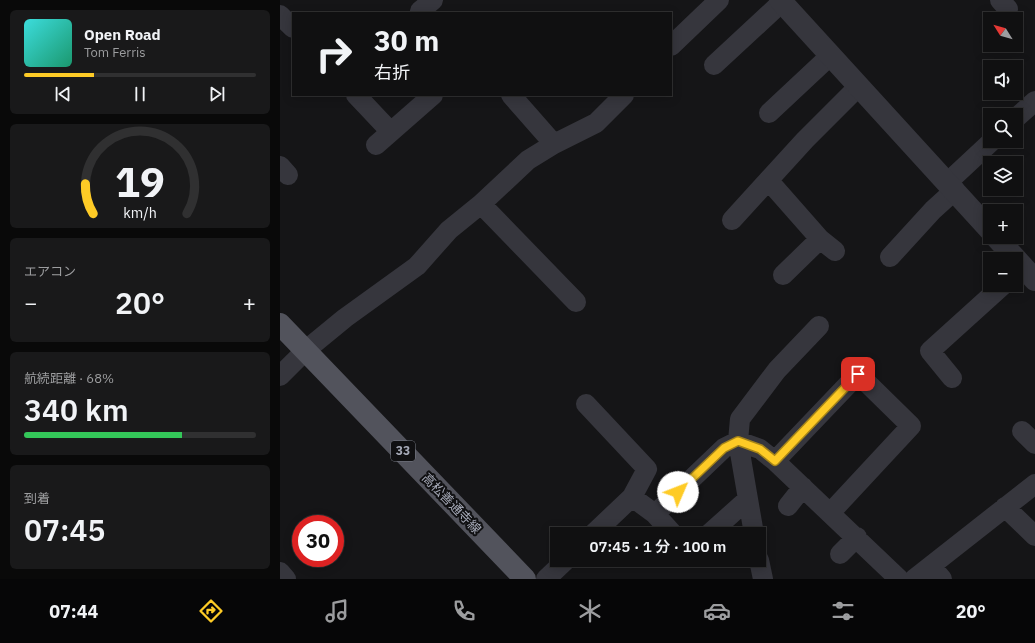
<!DOCTYPE html>
<html lang="ja">
<head>
<meta charset="utf-8">
<style>
  :root { --surface:#101011; --page:#19191a; --text:#f1f3f6; --muted:#9c9d9f; --line:#303031; --accent:#fecb26 }
  body { margin:0; font-family:"IBM Plex Sans","Noto Sans JP",sans-serif; background:var(--page); color:var(--text); height:100vh; display:flex; flex-direction:column; font-size:15px; white-space:nowrap }
  * { box-sizing:border-box; margin:0 }
  p { font-size:13px; color:var(--muted) }
  .icon { flex:none; width:22px; height:22px; fill:none; stroke:currentColor; stroke-width:2; stroke-linecap:round; stroke-linejoin:round }
  .map { position:relative; flex:1; overflow:hidden }
  .panel { display:flex; flex-direction:column; gap:10px; padding:10px; background:#090909; width:280px }
  .panel>* { flex:none }
  .hud { position:absolute; left:12px; top:12px; width:380px; height:84px; border-radius:0px; box-shadow:0 2px 10px #0003,0 0 0 1px var(--line); background:#101011; color:var(--text); overflow:hidden }
  .needle { width:26px; rotate:307deg }
  .fabs { position:absolute; left:703px; top:12px; display:grid; gap:8px }
  .fabs a { display:grid; place-items:center; width:40px; height:40px; border-radius:0px; background:var(--surface); box-shadow:0 2px 10px #0003,0 0 0 1px var(--line); font-size:20px }
  .speed { position:absolute; left:12px; top:515px; display:flex; gap:8px; font-size:20px; font-weight:700; text-align:center }
  .speed>* { display:grid; place-content:center; width:52px; height:52px; border-radius:50%; background:var(--surface); box-shadow:0 2px 10px #0003,0 0 0 1px var(--line); line-height:1 }
  .speed .limit { border:6px solid #d22; background:#fff; color:#111 }
  .pin { position:absolute; display:grid; place-items:center; width:34px; height:34px; color:#fff; margin:-17px; border-radius:8px; box-shadow:0 2px 6px #0006 }
  .me { position:absolute; width:44px; margin:-22px; rotate:46deg; stroke-linejoin:round; filter:drop-shadow(0 0 3px #0008) }
  .turn { display:flex; align-items:center; gap:14px; height:84px; padding:0 16px; font-size:18px }
  .turn .icon { width:52px; height:52px; stroke-width:2.5 }
  .turn b { display:block; font-size:28px; line-height:34px }
  .big { font-size:30px; font-weight:600; line-height:1.1 }
  .panel .tile { flex:1; display:flex; flex-direction:column; justify-content:center; gap:6px; min-width:0; padding:0 14px; border-radius:6px; background:var(--page) }
  .panel .dial { align-items:center; gap:0 }
  .dial svg { height:104px; overflow:visible; fill:none; stroke:var(--line); stroke-width:7; stroke-linecap:round; text-anchor:middle }
  .dial text { fill:var(--text); stroke:none }
  .song { display:flex; align-items:center; gap:12px }
  .cover { width:48px; height:48px; border-radius:6px; background:linear-gradient(135deg,hsl(180 70% 55%),hsl(160 70% 35%)) }
  .played { height:4px; border-radius:2px; background:linear-gradient(90deg,var(--accent) 30%,var(--line) 30%) }
  .keys { display:flex; justify-content:space-around; direction:ltr }
  .heat { display:flex; justify-content:space-between; align-items:center; font-size:22px; direction:ltr }
  .charge { height:6px; border-radius:3px; background:linear-gradient(90deg,#34c759 68%,var(--line) 0) }
  .trip { position:absolute; left:270px; top:527px; width:216px; height:40px; border-radius:0px; background:var(--surface); box-shadow:0 2px 10px #0003,0 0 0 1px var(--line); font-weight:600; line-height:40px; text-align:center }
  .tab-bar { display:flex; height:64px; justify-content:space-around; align-items:center; background:#060607; color:var(--muted) }
  .tab-bar .icon { width:28px; height:28px }
  .tab-bar .selected { color:var(--accent) }
  .tab-bar b { font-size:18px; color:var(--text) }
  main { display:flex; flex:1; min-height:0 }
  .map>svg:first-child { display:block }
  .lines { fill:none; stroke-linecap:round; stroke-linejoin:round }
  .minor { stroke:#36363d; stroke-width:20 }
  .tertiary { stroke:#36363d; stroke-width:22 }
  .primary { stroke:#52535c; stroke-width:22 }
  .route-casing { stroke:#a58419; stroke-width:10 }
  .route { stroke:#fecb26; stroke-width:7 }
  .labels { text-anchor:middle; stroke-width:4; stroke-linejoin:round; paint-order:stroke }
  .shield { fill:#101012; stroke:#797c86; stroke-width:1 }
  .shield-label { font-size:12px; font-weight:bold; fill:#a6aab8 }
  .street-label { font-size:13px; fill:#a6aab8; stroke:#101012 }
</style>
</head>
<body>
<main>
<section class="panel">
<div class="tile">
<div class="song"><i class="cover"></i><div><b>Open Road</b><p>Tom Ferris</p></div></div>
<div class="played"></div>
<div class="keys"><svg class="icon" aria-label="previous" viewBox="0 0 24 24"><path d="M18 5L8 12l10 7zM5 5v14"/></svg><svg class="icon" aria-label="pause" viewBox="0 0 24 24"><path d="M8 5v14M16 5v14"/></svg><svg class="icon" aria-label="next" viewBox="0 0 24 24"><path d="M6 5l10 7-10 7zM19 5v14"/></svg></div>
</div>
<div class="tile dial"><svg viewBox="0 0 100 80">
<path d="M14 69A42 42 0 1 1 86 69"/>
<path d="M14 69A42 42 0 0 1 8 46" stroke="#fecb26"/>
<text x="50" y="56" font-size="32" font-weight="700">19</text>
<text x="50" y="72" font-size="11">km/h</text>
</svg></div>
<div class="tile"><p>エアコン</p>
<div class="heat"><a>−</a><b class="big">20°</b><a>+</a></div>
</div>
<div class="tile"><p>航続距離 · 68%</p><b class="big">340 km</b><div class="charge"></div></div>
<div class="tile"><p>到着</p><b class="big">07:45</b></div>
</section>
<div class="map">
<svg width="755" height="579" viewBox="0 0 755 579">
  <rect width="100%" height="100%" fill="#151517"/>
  <g class="lines">
    <path class="minor" d="M720,0l8,9
      M140,11l13,-11
      M0,15l13,13
      M391,46l48,-46
      M434,65l68,-63
      M76,95l34,36
      M231,95l43,49
      M489,113l62,-58
      M736,118l19,-17
      M96,145l57,-50
      M0,166l8,9
      M489,181l51,58 15,12
      M668,182l44,-41
      M201,204l95,98
      M452,220l73,-80 54,-54
      M610,257l43,-47 22,-20
      M503,275l37,-36
      M0,376l26,-26 39,-32 72,-52 32,-36 32,-26 47,-44 26,-16 42,-21 28,-28
      M672,378l-22,-27 73,-66
      M306,404l61,65 -15,28 -39,37
      M742,431l13,13
      M495,461l83,-87 53,52 -80,86
      M352,497l23,17 18,20
      M508,506l15,-19
      M725,507l30,29
      M375,514l69,-66 14,-7 2,-22 37,-49 42,-44
      M429,534l38,-34
      M474,534l-16,-93 22,8 15,12 124,118
      M560,554l17,-17
      M479,560l4,19
      M651,566l11,13
      M0,572l6,7
      M266,579l20,-19
      M634,579l121,-95"/>
    <path class="tertiary" d="M500,0l210,230
      M716,237l20,22
      M736,259l19,21"/>
    <path class="primary" d="M0,324l245,255"/>
  </g>
  <g class="lines">
    <g class="route-casing">
      <path id="route" d="M398,492l46,-44 14,-7 22,8 15,12 83,-87"/>
    </g>
    <use href="#route" class="route"/>
  </g>
  <g class="labels">
    <rect class="shield" x="111" y="441" width="24" height="20" rx="3"/>
    <g class="shield-label">
      <text x="123" y="455">33</text>
    </g>
    <g class="street-label">
      <text transform="translate(172 503) rotate(46)" y="5">高松善通寺線</text>
    </g>
  </g>
</svg>
<div class="fabs">
<a><svg class="needle" viewBox="-14 -14 28 28"><path d="M0-13l5 13h-10z" fill="#e53935"/><path d="M0 13l5-13h-10z" fill="#9c9d9f"/></svg></a>
<a><svg class="icon" aria-label="sound" viewBox="0 0 24 24"><path d="M4 9h4l5-4v14l-5-4H4zM17 9q2 3 0 6"/></svg></a>
<a><svg class="icon" aria-label="search" viewBox="0 0 24 24"><circle cx="10" cy="10" r="6"/><path d="M15 15l6 6"/></svg></a>
<a><svg class="icon" aria-label="layers" viewBox="0 0 24 24"><path d="M12 4l9 5-9 5-9-5zM3 14l9 5 9-5"/></svg></a>
<a>+</a>
<a>−</a>
</div>
<div class="speed"><div class="limit">30</div></div>
<div class="pin" style="left:578px;top:374px;background:#d93025"><svg class="icon" aria-label="arrive" viewBox="0 0 24 24"><path d="M6 21V4h12l-3 4 3 4H6"/></svg></div>
<svg class="me" style="left:398px;top:492px" viewBox="-20 -20 40 40"><circle r="19" fill="#fff"/><path d="M0-13L10 11 0 6-10 11z" fill="#fecb26"/></svg>
<div class="trip">07:45 · 1 分 · 100 m</div>
<div class="hud">
<div class="turn"><svg class="icon" aria-label="right" viewBox="0 0 24 24"><path d="M7 20v-9h11M14 6l5 5-5 5"/></svg><div><b>30 m</b>右折</div></div>
</div>
</div>
</main>
<nav class="tab-bar">
<b>07:44</b>
<svg class="icon selected" aria-label="directions" viewBox="0 0 24 24"><path d="M12 3l9 9-9 9-9-9zM9 14v-3h6M13 9l2 2-2 2"/></svg>
<svg class="icon" aria-label="music" viewBox="0 0 24 24"><path d="M9 18V5l10-2v13"/><circle cx="6" cy="18" r="3"/><circle cx="16" cy="16" r="3"/></svg>
<svg class="icon" aria-label="phone" viewBox="0 0 24 24"><path d="M5 4h4l2 5-3 2q2 4 5 5l2-3 5 2v4C11 20 4 13 5 4z"/></svg>
<svg class="icon" aria-label="climate" viewBox="0 0 24 24"><path d="M12 3v18M4 7l16 10M4 17L20 7"/></svg>
<svg class="icon" aria-label="car" viewBox="0 0 24 24"><path d="M5 17H2v-5l4-1 3-4h7l3 4 3 1v5h-3M9 17h6M6 11h13"/><circle cx="7" cy="17" r="2"/><circle cx="17" cy="17" r="2"/></svg>
<svg class="icon" aria-label="filters" viewBox="0 0 24 24"><path d="M4 7h16M4 17h16"/><circle cx="9" cy="7" r="2"/><circle cx="15" cy="17" r="2"/></svg>
<b>20°</b>
</nav>
</body>
</html>
